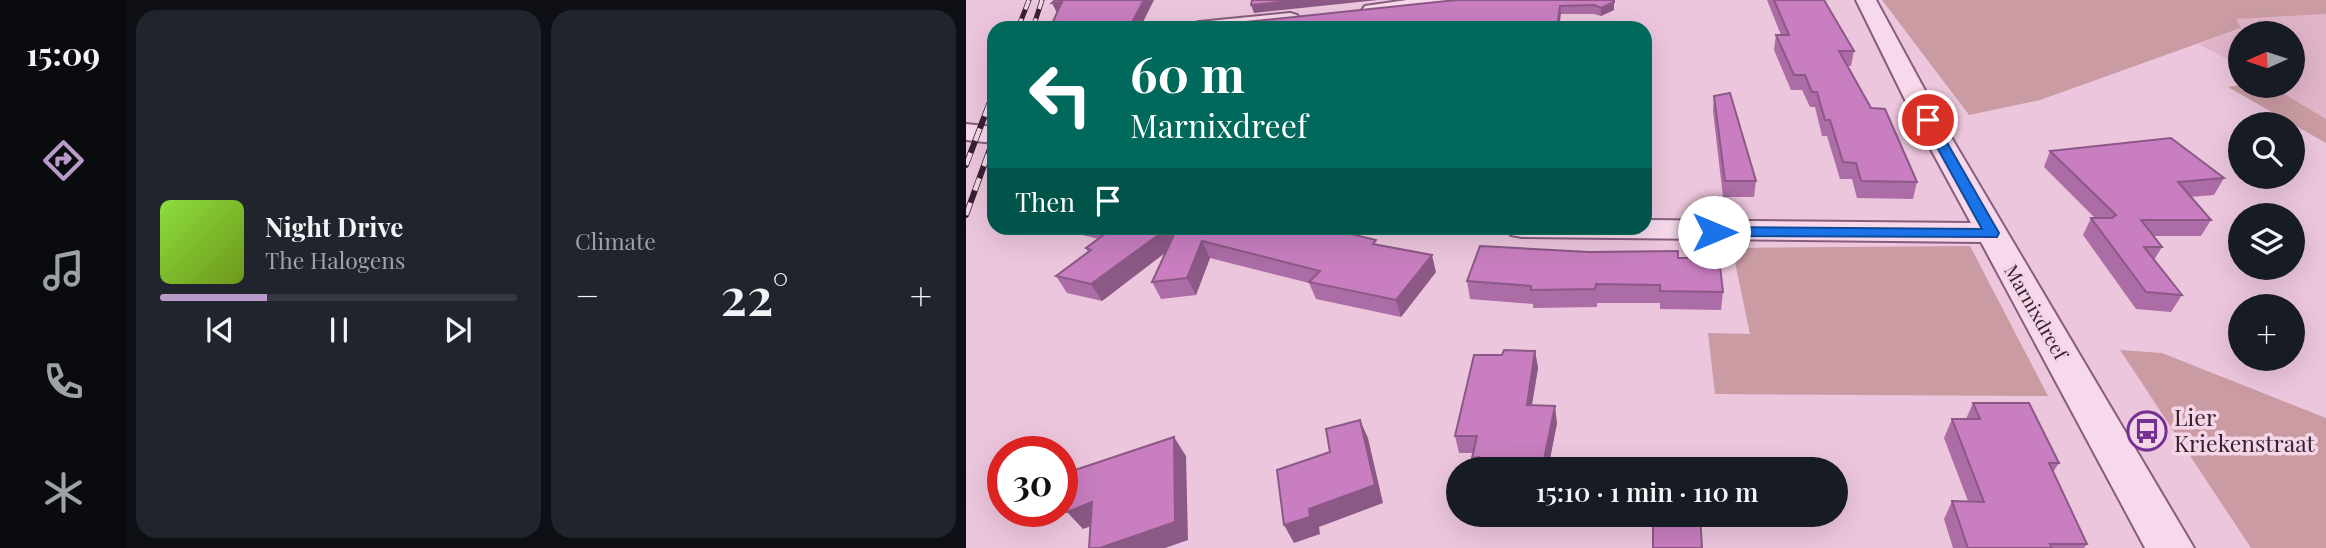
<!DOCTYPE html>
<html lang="en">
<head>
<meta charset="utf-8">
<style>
  :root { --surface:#171b24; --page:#20242c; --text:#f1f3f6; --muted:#9ea1a6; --line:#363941; --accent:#b99bc9 }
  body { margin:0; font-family:"Playfair Display",serif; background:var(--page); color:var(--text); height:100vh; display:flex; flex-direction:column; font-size:26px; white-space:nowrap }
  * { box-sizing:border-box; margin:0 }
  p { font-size:23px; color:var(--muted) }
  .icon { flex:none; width:38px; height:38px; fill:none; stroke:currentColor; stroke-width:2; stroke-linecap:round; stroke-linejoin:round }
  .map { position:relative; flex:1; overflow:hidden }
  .side { display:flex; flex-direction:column; gap:10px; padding:10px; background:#0d0f14; width:840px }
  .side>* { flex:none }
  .top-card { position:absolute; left:21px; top:21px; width:665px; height:214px; border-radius:21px; box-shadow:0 7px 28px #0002; background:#00695c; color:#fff; overflow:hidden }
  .needle { width:46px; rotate:267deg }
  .fabs { position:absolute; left:1262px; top:21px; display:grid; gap:14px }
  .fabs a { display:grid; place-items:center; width:77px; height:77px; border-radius:50%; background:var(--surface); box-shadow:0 7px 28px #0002; font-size:35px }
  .speed { position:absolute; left:21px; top:436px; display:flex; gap:14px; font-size:35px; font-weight:700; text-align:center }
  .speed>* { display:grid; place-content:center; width:91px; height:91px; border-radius:50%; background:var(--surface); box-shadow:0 7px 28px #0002; line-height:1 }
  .speed .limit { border:10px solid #d22; background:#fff; color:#111 }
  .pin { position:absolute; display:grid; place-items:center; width:60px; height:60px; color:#fff; margin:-30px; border:4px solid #fff; border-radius:50%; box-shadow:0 2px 7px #0007 }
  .me { position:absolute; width:77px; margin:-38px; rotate:90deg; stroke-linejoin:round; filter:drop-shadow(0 0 5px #0008) }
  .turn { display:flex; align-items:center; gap:24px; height:147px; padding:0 28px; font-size:32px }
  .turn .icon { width:91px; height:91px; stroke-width:2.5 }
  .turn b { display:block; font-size:49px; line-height:60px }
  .then { display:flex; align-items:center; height:66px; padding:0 28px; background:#0003; gap:14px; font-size:26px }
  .big { font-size:52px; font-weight:600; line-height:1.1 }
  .side .widget { flex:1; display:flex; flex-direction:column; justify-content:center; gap:10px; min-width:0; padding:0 24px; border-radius:21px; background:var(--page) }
  .song { display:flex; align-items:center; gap:21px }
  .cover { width:84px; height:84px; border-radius:10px; background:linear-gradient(135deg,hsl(90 70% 55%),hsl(80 70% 35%)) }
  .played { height:7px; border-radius:4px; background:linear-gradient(90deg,var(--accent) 30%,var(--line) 30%) }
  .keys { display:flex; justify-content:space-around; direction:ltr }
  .heat { display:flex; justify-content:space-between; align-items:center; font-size:38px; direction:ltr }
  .side .tiles { flex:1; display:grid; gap:10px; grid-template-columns:repeat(2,1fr) }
  .trip { position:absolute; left:480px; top:457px; width:402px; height:70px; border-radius:35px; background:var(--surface); box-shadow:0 7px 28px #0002; font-weight:600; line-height:70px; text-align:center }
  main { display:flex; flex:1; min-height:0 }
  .tabs { display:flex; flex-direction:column; width:126px; justify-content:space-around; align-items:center; background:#090b0e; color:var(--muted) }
  .tabs .icon { width:49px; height:49px }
  .tabs .selected { color:var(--accent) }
  .tabs b { font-size:32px; color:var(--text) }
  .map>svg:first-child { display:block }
  .farmland { fill:#e1b4c9 }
  .green { fill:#ca9ba3 }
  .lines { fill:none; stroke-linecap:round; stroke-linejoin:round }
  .minor-casing { stroke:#875d7d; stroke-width:4 }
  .minor { fill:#f7d9eb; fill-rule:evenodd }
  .rail-far1-casing { stroke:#382033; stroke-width:5 }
  .rail-casing { stroke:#382033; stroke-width:6 }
  .rail-far1 { stroke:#f4d6e7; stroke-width:3.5; stroke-dasharray:10; stroke-linecap:butt }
  .rail { stroke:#f4d6e7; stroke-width:4.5; stroke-dasharray:13; stroke-linecap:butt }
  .wall { fill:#ac6ca5 }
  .shaded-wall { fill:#8c5886 }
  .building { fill:#c87ec0; stroke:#8c5886; stroke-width:2 }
  .route { fill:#1a73e8; stroke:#114b97; stroke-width:2 }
  .labels { text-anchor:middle; stroke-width:7; stroke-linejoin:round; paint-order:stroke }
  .street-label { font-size:19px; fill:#382033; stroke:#f4d6e7 }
  .near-poi-label { font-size:23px; fill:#382033; stroke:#f4d6e7; text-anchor:start }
</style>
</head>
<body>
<main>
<nav class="tabs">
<b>15:09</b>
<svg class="icon selected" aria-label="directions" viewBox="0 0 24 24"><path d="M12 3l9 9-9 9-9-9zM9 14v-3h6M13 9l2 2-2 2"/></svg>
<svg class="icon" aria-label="music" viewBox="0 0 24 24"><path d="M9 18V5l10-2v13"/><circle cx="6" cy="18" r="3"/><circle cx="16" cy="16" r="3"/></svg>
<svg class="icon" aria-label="phone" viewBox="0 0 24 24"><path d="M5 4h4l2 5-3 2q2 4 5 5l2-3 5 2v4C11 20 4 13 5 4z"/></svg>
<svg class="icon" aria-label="climate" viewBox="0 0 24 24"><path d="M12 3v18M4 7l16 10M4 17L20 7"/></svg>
</nav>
<section class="side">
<div class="tiles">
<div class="widget">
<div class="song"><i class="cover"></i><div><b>Night Drive</b><p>The Halogens</p></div></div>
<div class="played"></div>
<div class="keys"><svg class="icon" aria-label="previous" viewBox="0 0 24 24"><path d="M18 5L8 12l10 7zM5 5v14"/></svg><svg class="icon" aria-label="pause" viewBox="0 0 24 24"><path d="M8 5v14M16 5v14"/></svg><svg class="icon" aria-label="next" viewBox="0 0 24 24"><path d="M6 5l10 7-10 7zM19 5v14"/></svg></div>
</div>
<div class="widget"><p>Climate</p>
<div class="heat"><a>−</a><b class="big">22°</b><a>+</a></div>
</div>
</div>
</section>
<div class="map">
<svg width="1360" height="548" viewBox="0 0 1360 548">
  <rect width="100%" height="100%" fill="#ecc6dd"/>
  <path class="farmland" d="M1360,14v105l-55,-33h21v-53h-52v33l-42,-22 42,-15 -5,-10z"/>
  <path class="green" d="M916,0h444v14l-90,5 5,9 -201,72 -71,15z
    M1274,85l31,1 55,33v24l-98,-56z
    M1004,246l78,150 -333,-2 -7,-61 42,1 -18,-86z
    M1154,350l42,3 164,65v130h-75z"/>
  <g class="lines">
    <g class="minor-casing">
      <path id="minor" d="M441,0h59l-10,6 -84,10 -7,-2 -3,-4 3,-4z
        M890,0h20l65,120 253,428h-49l-164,-306 -459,-5 -11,-2 -4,-7h138v-8l326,3 -56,-103z
        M324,13l7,2 3,4 -3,4 -36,5h-72l3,-4 7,-2z
        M0,124l28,3v16l-28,-3z"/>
    </g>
    <use href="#minor" class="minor"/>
    <g class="rail-far1-casing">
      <path id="rail-far1" d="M52,28l11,-28
        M67,28l9,-28
        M26,96l2,-5"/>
    </g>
    <g class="rail-casing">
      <path id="rail" d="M0,165l27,-71
        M0,215l28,-77"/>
    </g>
    <use href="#rail-far1" class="rail-far1"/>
    <use href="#rail" class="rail"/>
  </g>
  <path class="wall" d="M648,0v10l-13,6 -7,-2h-33l-315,8z
    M801,0h57l30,51 -3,15h-4l24,42 46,74 -4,17 -56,-1 -5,-19h-12l-13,-43h-5l-7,-29h-5l-8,-17h-11l-17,-40 2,-15h5z
    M748,96l42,85 -2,16h-31l-10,-86z
    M1084,151l174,27 -10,17 -24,2 21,23 -10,16h-48l9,11 -8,13 28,35 -11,17 -35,-3 -53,-74 8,-17h4l-51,-51z
    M98,228h262l52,17 58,27 -35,45 -85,-18 -7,-16 -99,-25 -14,37 -35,4 -9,-17 13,-30 -63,49 -35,-8 -11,-17 32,-24 -2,-4 13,-9 -33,-8z
    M712,258l45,34 -2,18 -61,-1v-6h-63v4l-64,1v-4l-63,-5 -3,-18z
    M569,351l3,17 -6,37 25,18 -9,46h-73l-3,-11 1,-5h-14l-4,-17 47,-81z
    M1007,403l86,60 -6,9 34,72 -3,4h-131l-9,-29 8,-18h16l-24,-63 8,-19h14z"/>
  <path class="shaded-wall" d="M178,0h10l-14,28h-11z
    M335,0h77l-124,13 -3,-8z
    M648,0v10l-13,6v-8z
    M96,2l-4,13 -6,-12z
    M594,6l1,8 -2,14h-2z
    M202,228h18l4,6 -88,67 -11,-17z
    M236,241l8,17 -14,37 -9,-17z
    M466,255l4,17 -35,45 -5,-17z
    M569,351l3,17 -9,54 -2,-17z
    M589,406l2,17 -9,46h-6z
    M394,420l8,18 15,65 -64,24 1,7 -26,9 -10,-18z
    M208,437l12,19 2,84 -23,8h-65z
    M126,502l16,18 -25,9 -16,-17z"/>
  <path class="building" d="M89,0h89l-15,28h-79l12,-26 -10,1z
    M286,0h49l-50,5z
    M490,0h158v2l-13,6 -7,-3 -34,1 -3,22h-156l2,-2 -15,2h-144l2,-6z
    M808,0h50l30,51h-15l32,57 14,1 32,73 -56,-1 -5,-18 -13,-1 -13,-42h-5l-8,-28h-5l-7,-17h-11l-18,-40h13z
    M764,93l26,88h-31l-11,-85z
    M1205,138l53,40 -46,4 33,38h-70l21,27h-18l38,48 -36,-3 -55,-74h21l4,-3 -66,-64z
    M145,228h57l-77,56 -35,-8 35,-26 -5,-2 27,-20z
    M211,228h149l50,12 -3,4 59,11 -36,45 -87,-18 11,-11 -118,-30 -15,37 -35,4z
    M514,246l109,6 89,-1v7h41l4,34 -63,-1v-6l-64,-1 -1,5 -64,1v-4l-64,-5z
    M538,350l31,1 -8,54 28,1 -13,63h-65l2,-12 -7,1 5,-22h-22l19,-81h28z
    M1007,403h56l30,60h-10l38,81h-37l2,4h-84l-16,-47 32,1 -32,-83h28z
    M394,420l15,65 -66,24 1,8 -26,8 -7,-55 53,-18 -4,-23z
    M208,437l1,85 -75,26h-11l3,-46 -25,10 5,-41z
    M687,514h47l2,34h-49z"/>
  <path class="route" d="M962,116l6,4 65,113 -2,4 -283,-1 -8,-4 8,-5 268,2 -60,-109z"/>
  <defs>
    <g id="bus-ring" transform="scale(2.0125)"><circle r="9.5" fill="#f4d6e7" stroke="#743093" stroke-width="1.5"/><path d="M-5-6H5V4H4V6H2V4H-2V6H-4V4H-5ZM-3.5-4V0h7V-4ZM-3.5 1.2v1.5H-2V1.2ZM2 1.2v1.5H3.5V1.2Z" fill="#743093"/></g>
  </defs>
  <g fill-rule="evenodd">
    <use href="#bus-ring" x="1181" y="431"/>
  </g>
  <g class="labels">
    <g class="street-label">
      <text transform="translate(1070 312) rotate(60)" y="7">Marnixdreef</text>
    </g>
    <g class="near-poi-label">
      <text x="1208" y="426">Lier<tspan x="1208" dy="26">Kriekenstraat</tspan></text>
    </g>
  </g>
</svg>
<div class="fabs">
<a><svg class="needle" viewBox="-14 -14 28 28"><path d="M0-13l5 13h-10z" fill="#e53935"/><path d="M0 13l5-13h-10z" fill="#9ea1a6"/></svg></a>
<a><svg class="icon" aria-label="search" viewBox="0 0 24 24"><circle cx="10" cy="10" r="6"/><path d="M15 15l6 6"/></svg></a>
<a><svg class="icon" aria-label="layers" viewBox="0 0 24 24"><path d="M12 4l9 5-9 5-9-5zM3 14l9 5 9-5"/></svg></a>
<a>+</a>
</div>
<div class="speed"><div class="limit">30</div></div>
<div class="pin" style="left:962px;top:120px;background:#d93025"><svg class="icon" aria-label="arrive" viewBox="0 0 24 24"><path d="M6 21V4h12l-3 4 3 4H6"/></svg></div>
<svg class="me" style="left:748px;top:232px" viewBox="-20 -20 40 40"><circle r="19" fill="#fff"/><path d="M0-13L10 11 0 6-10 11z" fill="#1a73e8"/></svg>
<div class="trip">15:10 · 1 min · 110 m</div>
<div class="top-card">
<div class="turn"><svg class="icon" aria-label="left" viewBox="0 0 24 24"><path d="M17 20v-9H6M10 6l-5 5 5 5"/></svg><div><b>60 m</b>Marnixdreef</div></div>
<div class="then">Then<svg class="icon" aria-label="arrive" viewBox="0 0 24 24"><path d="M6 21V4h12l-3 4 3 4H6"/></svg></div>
</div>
</div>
</main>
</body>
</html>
